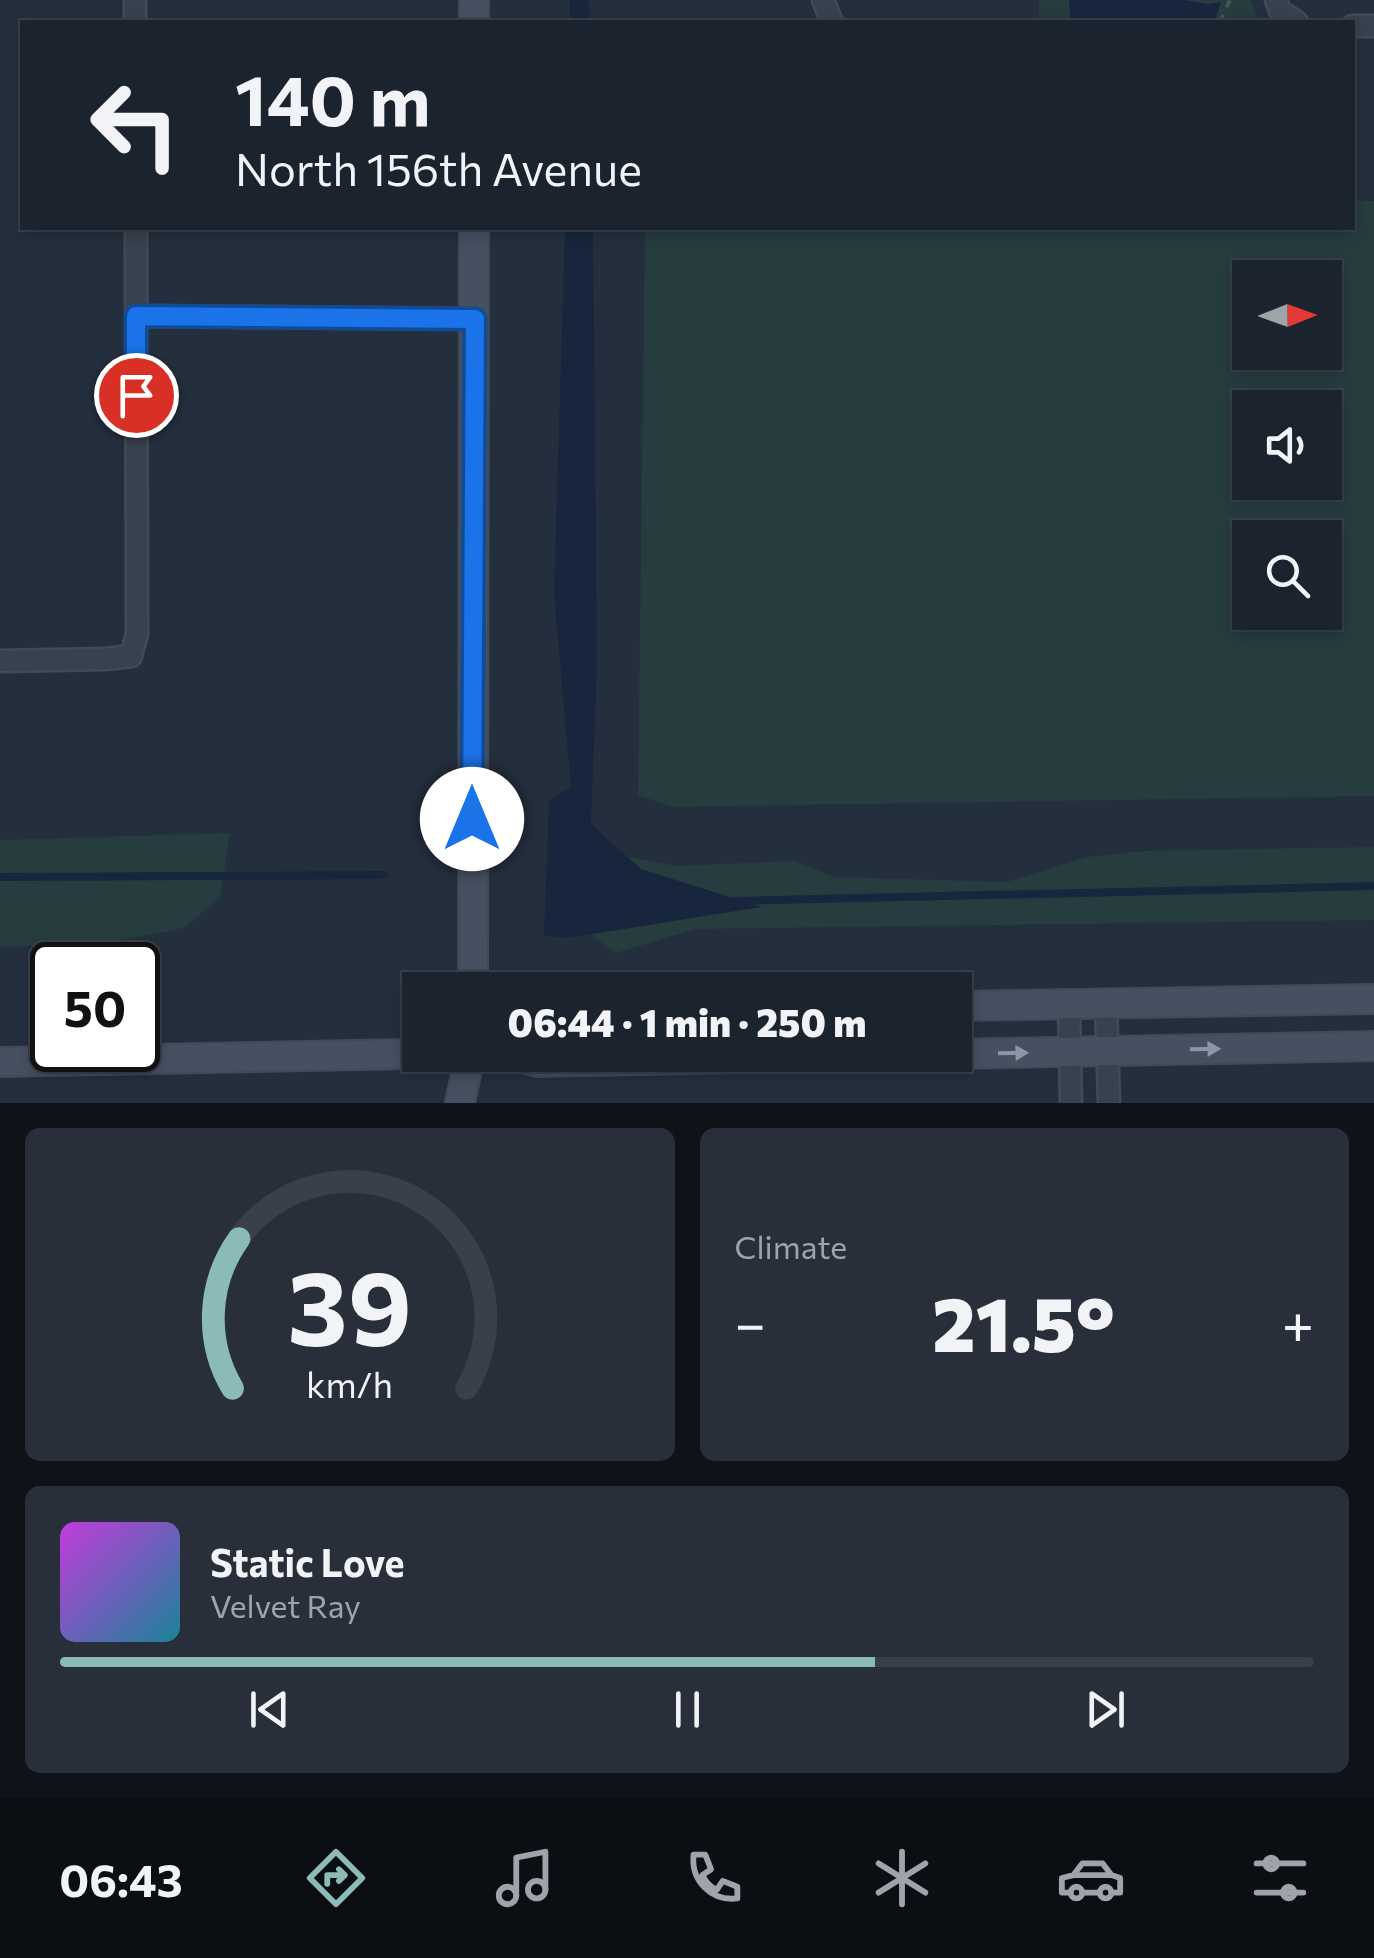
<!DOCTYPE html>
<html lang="en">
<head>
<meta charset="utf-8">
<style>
  :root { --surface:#1b232e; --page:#282f3a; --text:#f1f3f6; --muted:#a0a4aa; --line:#39404a; --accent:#8bbbb9 }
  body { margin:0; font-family:Commissioner,sans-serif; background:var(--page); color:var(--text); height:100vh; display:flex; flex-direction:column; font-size:38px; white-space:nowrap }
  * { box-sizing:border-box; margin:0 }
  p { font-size:32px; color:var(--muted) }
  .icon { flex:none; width:55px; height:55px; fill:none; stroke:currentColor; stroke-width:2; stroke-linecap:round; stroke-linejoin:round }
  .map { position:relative; height:1103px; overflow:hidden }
  .panel { display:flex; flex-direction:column; gap:25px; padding:25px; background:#0f1319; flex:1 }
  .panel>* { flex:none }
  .hud { position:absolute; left:20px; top:20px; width:1335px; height:210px; border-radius:0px; box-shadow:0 5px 15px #0003,0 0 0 2px var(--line); background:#1b232e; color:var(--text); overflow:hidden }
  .needle { width:65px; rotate:89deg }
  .tools { position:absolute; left:1232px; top:260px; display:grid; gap:20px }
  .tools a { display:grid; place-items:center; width:110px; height:110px; border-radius:0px; background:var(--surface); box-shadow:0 5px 15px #0003,0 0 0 2px var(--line); font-size:50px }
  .speed { position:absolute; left:30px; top:942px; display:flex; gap:20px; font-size:50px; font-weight:700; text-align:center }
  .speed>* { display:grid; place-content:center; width:130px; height:130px; border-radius:50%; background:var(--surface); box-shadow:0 5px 15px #0003,0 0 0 2px var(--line); line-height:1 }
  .speed .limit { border:5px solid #111; border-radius:15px; background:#fff; color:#111 }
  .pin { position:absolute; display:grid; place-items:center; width:85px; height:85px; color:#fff; margin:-42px; border:5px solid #fff; border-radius:50%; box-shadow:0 2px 10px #0007 }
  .me { position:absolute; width:110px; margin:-55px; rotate:0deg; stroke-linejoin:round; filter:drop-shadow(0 0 8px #0008) }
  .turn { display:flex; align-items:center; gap:35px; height:210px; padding:0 50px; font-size:45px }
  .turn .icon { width:130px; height:130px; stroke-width:2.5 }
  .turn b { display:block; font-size:70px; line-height:85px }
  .big { font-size:75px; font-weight:800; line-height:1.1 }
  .panel .tile { flex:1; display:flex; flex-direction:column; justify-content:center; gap:15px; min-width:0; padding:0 35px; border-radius:15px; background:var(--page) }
  .panel .dial { align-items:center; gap:0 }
  .dial svg { height:260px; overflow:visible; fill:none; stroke:var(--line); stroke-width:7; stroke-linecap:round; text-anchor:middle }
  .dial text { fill:var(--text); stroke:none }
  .song { display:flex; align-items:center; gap:30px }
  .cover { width:120px; height:120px; border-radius:15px; background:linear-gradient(135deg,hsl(290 70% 55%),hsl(190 70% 35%)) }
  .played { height:10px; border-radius:5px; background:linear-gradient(90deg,var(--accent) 65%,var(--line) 65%) }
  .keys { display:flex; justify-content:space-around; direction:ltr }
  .heat { display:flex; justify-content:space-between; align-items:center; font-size:55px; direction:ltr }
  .panel .tiles { flex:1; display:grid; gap:25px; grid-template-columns:1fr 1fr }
  .tile:last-child { grid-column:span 2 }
  .trip { position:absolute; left:402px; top:972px; width:570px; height:100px; border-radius:0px; background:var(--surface); box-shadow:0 5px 15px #0003,0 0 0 2px var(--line); font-weight:800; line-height:100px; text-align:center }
  .dock { display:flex; height:160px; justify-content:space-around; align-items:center; background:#0b0e12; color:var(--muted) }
  .dock .icon { width:70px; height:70px }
  .dock .current { color:var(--accent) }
  .dock b { font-size:45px; color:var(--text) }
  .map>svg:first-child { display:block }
  .green { fill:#263c3f; fill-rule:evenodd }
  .water { fill:#17263c }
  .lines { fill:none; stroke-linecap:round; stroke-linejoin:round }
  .stream { stroke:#17263c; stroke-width:8 }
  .street-casing { stroke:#414a57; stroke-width:25 }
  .secondary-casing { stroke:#414a57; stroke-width:32 }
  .path { stroke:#3f5557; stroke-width:4; stroke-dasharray:8 8; stroke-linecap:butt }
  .street { stroke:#38414e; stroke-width:20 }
  .secondary { stroke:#465061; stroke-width:28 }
  .oneway { fill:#8e96a5 }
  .route-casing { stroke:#114b97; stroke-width:25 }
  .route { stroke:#1a73e8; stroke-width:18 }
</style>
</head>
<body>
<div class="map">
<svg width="1374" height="1103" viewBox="0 0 1374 1103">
  <rect width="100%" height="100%" fill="#242f3e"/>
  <path class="green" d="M1039,0h211l10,22h-221z
    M1353,201h21v595l-701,11 -35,-12 7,-567h707zM1250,278h75v74h-75zM1250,408h75v74h-75zM1250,538h75v74h-75z
    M230,833l-10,65 -37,30 -82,16 -101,3v-107z
    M1374,847v73l-679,9 -79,24 -44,-33 22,-69 82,15 118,-5 40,16 173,5 80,-25 57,-6z"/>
  <path class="water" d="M570,0h19l1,22h-20z
    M1069,0h114l26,4 12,-2 -7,20h-143z
    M565,228h28l4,436 -6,160 50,45 120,38 -193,31 -24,-2 5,-135 22,-14 -17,-193z"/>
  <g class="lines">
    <path class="stream" d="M0,877l384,-2
      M734,901l640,-15"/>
    <g class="street-casing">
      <path id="street" d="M135,0v22
        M823,0l9,22
        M1276,0l4,11 17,11
        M1352,26h22
        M136,316l339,3
        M0,661l105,-2 26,-3 6,-22 -1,-406
        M1106,1005l3,98
        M1069,1006l2,97"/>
    </g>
    <g class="secondary-casing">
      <path id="secondary" d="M474,22v-22
        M473,990l1,-762
        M955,1006l419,-7
        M955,1054l419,-8
        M516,1055l21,7 350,-7
        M0,1062l408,-8 12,-2
        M460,1103l10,-48"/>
    </g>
    <path class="path" d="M1220,22l10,-22"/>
    <use href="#street" class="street"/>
    <use href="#secondary" class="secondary"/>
  </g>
  <defs><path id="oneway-solid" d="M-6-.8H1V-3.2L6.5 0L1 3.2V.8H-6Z" transform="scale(2.5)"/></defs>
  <g class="oneway">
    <use href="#oneway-solid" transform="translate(1205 1049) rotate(-1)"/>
    <use href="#oneway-solid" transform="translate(1013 1053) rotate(-1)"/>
  </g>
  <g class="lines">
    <g class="route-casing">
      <path id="route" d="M136,395v-79l339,3 -3,500"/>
    </g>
    <use href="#route" class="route"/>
  </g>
</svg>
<div class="tools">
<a><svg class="needle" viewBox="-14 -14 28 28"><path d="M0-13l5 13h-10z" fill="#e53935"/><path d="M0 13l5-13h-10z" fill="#a0a4aa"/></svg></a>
<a><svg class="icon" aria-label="sound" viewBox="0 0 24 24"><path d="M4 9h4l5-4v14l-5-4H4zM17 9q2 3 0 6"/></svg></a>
<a><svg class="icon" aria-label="search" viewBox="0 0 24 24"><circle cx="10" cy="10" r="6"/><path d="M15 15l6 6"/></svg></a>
</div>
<div class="speed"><div class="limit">50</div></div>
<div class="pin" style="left:136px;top:395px;background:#d93025"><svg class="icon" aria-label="arrive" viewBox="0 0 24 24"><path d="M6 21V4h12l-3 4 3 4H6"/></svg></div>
<svg class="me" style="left:472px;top:819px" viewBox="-20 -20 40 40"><circle r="19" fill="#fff"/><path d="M0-13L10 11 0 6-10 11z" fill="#1a73e8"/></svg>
<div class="trip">06:44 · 1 min · 250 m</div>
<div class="hud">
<div class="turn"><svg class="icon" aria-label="left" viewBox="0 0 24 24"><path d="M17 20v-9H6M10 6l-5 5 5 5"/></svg><div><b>140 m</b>North 156th Avenue</div></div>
</div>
</div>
<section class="panel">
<div class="tiles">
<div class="tile dial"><svg viewBox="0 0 100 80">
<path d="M14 69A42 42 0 1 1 86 69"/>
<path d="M14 69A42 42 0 0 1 16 23" stroke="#8bbbb9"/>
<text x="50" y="56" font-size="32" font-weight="700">39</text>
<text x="50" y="72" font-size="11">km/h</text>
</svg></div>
<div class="tile"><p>Climate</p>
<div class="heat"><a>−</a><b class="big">21.5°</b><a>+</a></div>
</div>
<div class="tile">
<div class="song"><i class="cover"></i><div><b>Static Love</b><p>Velvet Ray</p></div></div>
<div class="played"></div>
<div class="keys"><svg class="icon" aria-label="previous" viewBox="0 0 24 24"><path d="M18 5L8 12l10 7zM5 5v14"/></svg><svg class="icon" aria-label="pause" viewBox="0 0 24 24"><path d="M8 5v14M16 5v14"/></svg><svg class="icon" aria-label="next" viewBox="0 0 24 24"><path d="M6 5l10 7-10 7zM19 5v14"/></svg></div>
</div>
</div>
</section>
<nav class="dock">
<b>06:43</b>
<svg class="icon current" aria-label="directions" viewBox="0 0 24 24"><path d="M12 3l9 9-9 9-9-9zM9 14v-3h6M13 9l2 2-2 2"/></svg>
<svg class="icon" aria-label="music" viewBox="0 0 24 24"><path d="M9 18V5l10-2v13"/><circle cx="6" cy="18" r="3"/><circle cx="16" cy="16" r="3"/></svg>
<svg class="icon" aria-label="phone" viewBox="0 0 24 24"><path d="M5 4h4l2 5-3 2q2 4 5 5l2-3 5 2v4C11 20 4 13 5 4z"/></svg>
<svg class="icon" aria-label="climate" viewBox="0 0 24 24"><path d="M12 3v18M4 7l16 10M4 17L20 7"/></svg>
<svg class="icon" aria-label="car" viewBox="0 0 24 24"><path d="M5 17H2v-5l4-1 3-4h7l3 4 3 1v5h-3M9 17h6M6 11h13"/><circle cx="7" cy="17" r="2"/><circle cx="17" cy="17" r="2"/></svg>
<svg class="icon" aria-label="filters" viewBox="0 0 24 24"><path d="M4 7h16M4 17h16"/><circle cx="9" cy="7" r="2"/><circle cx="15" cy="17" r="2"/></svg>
</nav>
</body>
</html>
